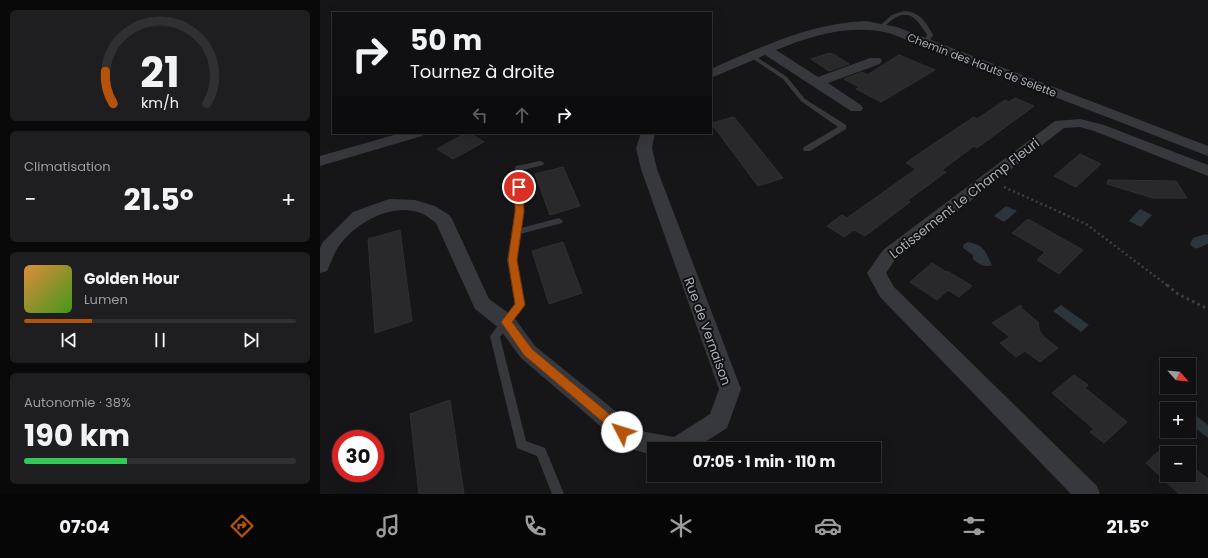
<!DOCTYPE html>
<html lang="fr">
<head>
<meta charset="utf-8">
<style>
  :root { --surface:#101012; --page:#1e1e20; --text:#f1f3f6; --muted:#9c9d9f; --line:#303032; --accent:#b45309 }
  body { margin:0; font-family:Poppins,sans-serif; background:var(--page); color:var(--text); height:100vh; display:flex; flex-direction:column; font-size:15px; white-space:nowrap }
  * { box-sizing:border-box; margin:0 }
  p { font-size:13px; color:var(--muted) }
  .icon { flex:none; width:22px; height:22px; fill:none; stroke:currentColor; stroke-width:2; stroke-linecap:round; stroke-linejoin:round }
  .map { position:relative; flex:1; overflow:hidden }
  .side { display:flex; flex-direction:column; gap:10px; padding:10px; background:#09090a; width:320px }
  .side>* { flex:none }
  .banner { position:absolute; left:12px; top:12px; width:380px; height:122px; border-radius:0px; box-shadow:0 4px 16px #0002,0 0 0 1px var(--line); background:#101012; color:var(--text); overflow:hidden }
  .needle { width:26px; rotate:117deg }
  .fabs { position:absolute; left:840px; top:358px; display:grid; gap:8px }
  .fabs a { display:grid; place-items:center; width:36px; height:36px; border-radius:0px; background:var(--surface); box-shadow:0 4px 16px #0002,0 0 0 1px var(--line); font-size:20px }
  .speed { position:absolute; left:12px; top:430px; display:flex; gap:8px; font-size:20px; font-weight:700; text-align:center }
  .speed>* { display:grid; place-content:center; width:52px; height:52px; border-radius:50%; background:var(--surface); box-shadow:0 4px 16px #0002,0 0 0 1px var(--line); line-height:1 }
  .speed .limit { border:6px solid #d22; background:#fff; color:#111 }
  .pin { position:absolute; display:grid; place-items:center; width:34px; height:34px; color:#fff; margin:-17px; border:2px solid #fff; border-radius:50%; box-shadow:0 1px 4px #0007 }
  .me { position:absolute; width:44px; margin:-22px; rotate:310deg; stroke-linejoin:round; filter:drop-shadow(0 0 3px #0008) }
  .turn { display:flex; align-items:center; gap:14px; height:84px; padding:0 12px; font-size:18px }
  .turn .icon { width:52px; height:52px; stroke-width:2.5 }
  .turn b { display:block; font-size:28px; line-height:34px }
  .lanes { display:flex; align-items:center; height:38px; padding:0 12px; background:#0003; justify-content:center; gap:20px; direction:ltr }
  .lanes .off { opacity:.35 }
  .big { font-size:30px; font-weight:700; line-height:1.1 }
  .side .tile { flex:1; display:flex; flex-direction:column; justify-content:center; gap:6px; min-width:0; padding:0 14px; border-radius:6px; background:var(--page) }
  .side .dial { align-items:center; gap:0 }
  .dial svg { height:104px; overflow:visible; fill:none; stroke:var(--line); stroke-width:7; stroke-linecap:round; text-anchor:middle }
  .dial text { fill:var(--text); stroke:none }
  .song { display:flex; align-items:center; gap:12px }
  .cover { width:48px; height:48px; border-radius:6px; background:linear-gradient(135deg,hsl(30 70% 55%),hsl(100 70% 35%)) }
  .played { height:4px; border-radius:2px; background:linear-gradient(90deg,var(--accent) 25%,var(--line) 25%) }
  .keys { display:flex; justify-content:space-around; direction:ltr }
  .heat { display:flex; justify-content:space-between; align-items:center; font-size:22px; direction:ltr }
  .charge { height:6px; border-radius:3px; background:linear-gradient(90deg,#34c759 38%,var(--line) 0) }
  .trip { position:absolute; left:327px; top:442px; width:234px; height:40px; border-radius:0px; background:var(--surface); box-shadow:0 4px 16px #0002,0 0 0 1px var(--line); font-weight:700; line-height:40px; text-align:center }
  .tabs { display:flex; height:64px; justify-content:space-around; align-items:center; background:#060607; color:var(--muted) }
  .tabs .icon { width:28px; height:28px }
  .tabs .on { color:var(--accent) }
  .tabs b { font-size:18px; color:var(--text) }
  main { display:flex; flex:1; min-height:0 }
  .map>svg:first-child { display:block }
  .water { fill:#2c353c }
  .building { fill:#29292c; stroke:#303034 }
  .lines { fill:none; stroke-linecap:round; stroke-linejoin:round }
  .path-far1 { stroke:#3d3f44; stroke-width:2.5; stroke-dasharray:2 3; stroke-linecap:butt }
  .path { stroke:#3d3f44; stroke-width:3; stroke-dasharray:2.5 3.5; stroke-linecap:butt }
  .service { fill:#37383d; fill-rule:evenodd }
  .minor { fill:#37383d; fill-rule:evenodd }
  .route { fill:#b45309; stroke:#753606 }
  .labels { text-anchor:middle; stroke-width:4; stroke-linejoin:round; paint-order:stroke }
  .far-street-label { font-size:11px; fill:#a8adb8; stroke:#111113 }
  .street-label { font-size:13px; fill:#a8adb8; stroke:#111113 }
</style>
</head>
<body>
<main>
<section class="side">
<div class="tile dial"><svg viewBox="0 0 100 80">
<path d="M14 69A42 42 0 1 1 86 69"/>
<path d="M14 69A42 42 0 0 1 8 44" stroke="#b45309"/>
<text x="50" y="56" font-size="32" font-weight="700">21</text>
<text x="50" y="72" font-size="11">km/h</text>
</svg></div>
<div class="tile"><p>Climatisation</p>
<div class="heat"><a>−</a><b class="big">21.5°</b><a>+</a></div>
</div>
<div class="tile">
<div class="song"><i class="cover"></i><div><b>Golden Hour</b><p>Lumen</p></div></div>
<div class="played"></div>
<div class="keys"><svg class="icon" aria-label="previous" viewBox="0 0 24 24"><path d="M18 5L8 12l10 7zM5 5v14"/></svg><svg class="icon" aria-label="pause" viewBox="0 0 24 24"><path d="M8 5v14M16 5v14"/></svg><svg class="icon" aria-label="next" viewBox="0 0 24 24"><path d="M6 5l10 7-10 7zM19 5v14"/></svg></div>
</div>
<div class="tile"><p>Autonomie · 38%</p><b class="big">190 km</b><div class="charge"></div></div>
</section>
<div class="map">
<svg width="888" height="494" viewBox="0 0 888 494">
  <rect width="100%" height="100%" fill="#161618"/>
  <path class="water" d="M686,206l11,5 -13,11 -10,-6z
    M820,209l12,6 -11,12 -12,-6z
    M886,234l2,1v9c-8,2 -12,9 -18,0l3,-6z
    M648,242c18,3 18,12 24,23 -6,3 -14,-1 -19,-6v-4l-10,-7 1,-4z
    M741,305l28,20 -8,7 -28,-21z
    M870,411l18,14v13l-19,-15z"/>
  <path class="building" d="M510,53l5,2 14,9 -20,7 -18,-12z
    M579,55l36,15 -54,32 -25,-13 3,-2 -15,-8 18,-7 5,3z
    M695,98l19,8 -57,42 -3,-2 -32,24 4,2 -38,28 2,2 -45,34 -11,-6 -10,7 -17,-11 15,-11 5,3 69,-49 -10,-6 20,-14 48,-32 3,2 28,-19 4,2z
    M414,117l49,61 -25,8 -47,-63z
    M146,133h4l14,9 -31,17 -16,-10z
    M760,154l21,10 -25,23 -22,-11z
    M243,167l17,39 -30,9 -15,-41z
    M788,180l68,1 11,17h-34l-46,-14z
    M708,219l14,8 41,23 -24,24 -22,-14 8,-8 -33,-19z
    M80,230l12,91 -37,12 -7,-94z
    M243,242l19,51 -33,11 -17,-53z
    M612,263l14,9 1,-1 25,15 -13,11 -11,-7 -11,10 -27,-18z
    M701,305v3l17,14 1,8 5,7 14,11 -18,14 -15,-11 -9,6 -16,-14 10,-6 -18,-14z
    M754,375l14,10 -3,3 42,34 -23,21 -14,-11 4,-3 -42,-36z
    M130,400l14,94h-45l-9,-80z
    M845,445l10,8h-8v22h22v-11l19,15v15h-29l-33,-31z"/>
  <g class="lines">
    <path class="path-far1" d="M684,187l82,37 82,62"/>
    <path class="path" d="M847,285l11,9 30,15"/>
    <path class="service" d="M584,11c16,1 22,11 29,24l-5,9 -5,-1 4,-8c-13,-23 -24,-28 -44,-7l-5,-1 14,-12z
      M432,54l35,23 18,22 41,26v4l-36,22h-6l-1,-2 1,-2 34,-20 -37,-26 -18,-22 -33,-22v-2z
      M220,161l4,2 -1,2 -20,5v42l-2,16 38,-10 4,3 -1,2 -42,11 -3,26 8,45 -25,32 26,104 19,7 19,46h-12l-15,-38 -20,-8 -27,-112 25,-32 -8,-44 8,-48v-44l1,-2z"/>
    <path class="minor" d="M546,21l31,6 311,119v10l-319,-123c-40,-9 -76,2 -113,17l42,27 52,-19h10l2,3 -2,3 -52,19 33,22 2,3 -2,3h-10l-86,-56 -54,23v-9c50,-22 100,-46 155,-48z
      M760,119l24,6 104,40v11l-114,-45 -14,-4 -16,1 -169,132 -9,13 8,14 203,199 3,8h-29l-191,-197 -13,-24 16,-23 172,-129z
      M81,133h23l-2,3 -102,30v-10z
      M321,133h14l-3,15 5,21 84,220 -14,39 -33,21h-40v6l-28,-7 -105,-90 -22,-30 -24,-19 -39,-86c-4,-3 -9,-7 -13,-9 -29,-13 -67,8 -84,32 -5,7 -8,17 -12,25l-7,2v-25l3,-6 30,-30 36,-13 26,1 20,6 14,9 3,4 37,80 24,17 22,30 105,85 34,6 36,-23 9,-25 -78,-220 -5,-21z"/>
  </g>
  <path class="route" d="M199,184l4,3 1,25 -7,48 8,45 -13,17 20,27 94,79 2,4 -2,3 -4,2 -4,-2 -94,-80 -23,-33 14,-18 -7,-44 7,-48v-25z"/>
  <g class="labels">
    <g class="far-street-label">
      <text transform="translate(662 65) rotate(21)" y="4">Chemin des Hauts de Selette</text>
    </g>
    <g class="street-label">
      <text transform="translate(644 198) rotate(-38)" y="5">Lotissement Le Champ Fleuri</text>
      <text transform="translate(388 331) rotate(70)" y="5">Rue de Vernaison</text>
    </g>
  </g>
</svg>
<div class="fabs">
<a><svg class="needle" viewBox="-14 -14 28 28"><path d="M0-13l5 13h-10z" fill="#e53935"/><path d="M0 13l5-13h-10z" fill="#9c9d9f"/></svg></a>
<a>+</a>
<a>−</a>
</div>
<div class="speed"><div class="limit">30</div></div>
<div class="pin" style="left:199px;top:187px;background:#d93025"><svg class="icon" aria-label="arrive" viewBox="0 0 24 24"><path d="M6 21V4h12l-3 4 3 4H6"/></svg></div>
<svg class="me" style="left:302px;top:432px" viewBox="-20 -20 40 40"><circle r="19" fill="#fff"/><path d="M0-13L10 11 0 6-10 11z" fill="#b45309"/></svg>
<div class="trip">07:05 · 1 min · 110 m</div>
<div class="banner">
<div class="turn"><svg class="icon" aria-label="right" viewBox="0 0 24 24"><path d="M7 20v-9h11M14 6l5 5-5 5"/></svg><div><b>50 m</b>Tournez à droite</div></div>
<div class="lanes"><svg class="icon off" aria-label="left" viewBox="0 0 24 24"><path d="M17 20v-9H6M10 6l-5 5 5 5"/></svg><svg class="icon off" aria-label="ahead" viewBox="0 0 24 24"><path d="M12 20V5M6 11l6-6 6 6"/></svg><svg class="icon" aria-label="right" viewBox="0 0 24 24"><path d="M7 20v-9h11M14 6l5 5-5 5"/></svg></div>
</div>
</div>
</main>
<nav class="tabs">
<b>07:04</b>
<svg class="icon on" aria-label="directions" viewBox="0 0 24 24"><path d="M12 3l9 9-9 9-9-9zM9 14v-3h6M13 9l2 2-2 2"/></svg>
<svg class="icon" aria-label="music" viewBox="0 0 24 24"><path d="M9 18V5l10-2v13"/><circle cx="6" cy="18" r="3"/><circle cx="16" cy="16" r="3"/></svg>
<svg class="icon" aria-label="phone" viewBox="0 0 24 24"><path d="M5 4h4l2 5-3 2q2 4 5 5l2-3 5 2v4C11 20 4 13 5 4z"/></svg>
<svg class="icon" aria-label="climate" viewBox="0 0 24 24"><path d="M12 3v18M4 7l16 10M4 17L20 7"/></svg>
<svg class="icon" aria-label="car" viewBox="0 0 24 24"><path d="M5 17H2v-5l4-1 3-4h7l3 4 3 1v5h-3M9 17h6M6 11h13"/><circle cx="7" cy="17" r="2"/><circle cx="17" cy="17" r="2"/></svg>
<svg class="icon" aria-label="filters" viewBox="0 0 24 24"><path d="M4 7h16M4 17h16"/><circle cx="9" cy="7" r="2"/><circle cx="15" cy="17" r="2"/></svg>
<b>21.5°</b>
</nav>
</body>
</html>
